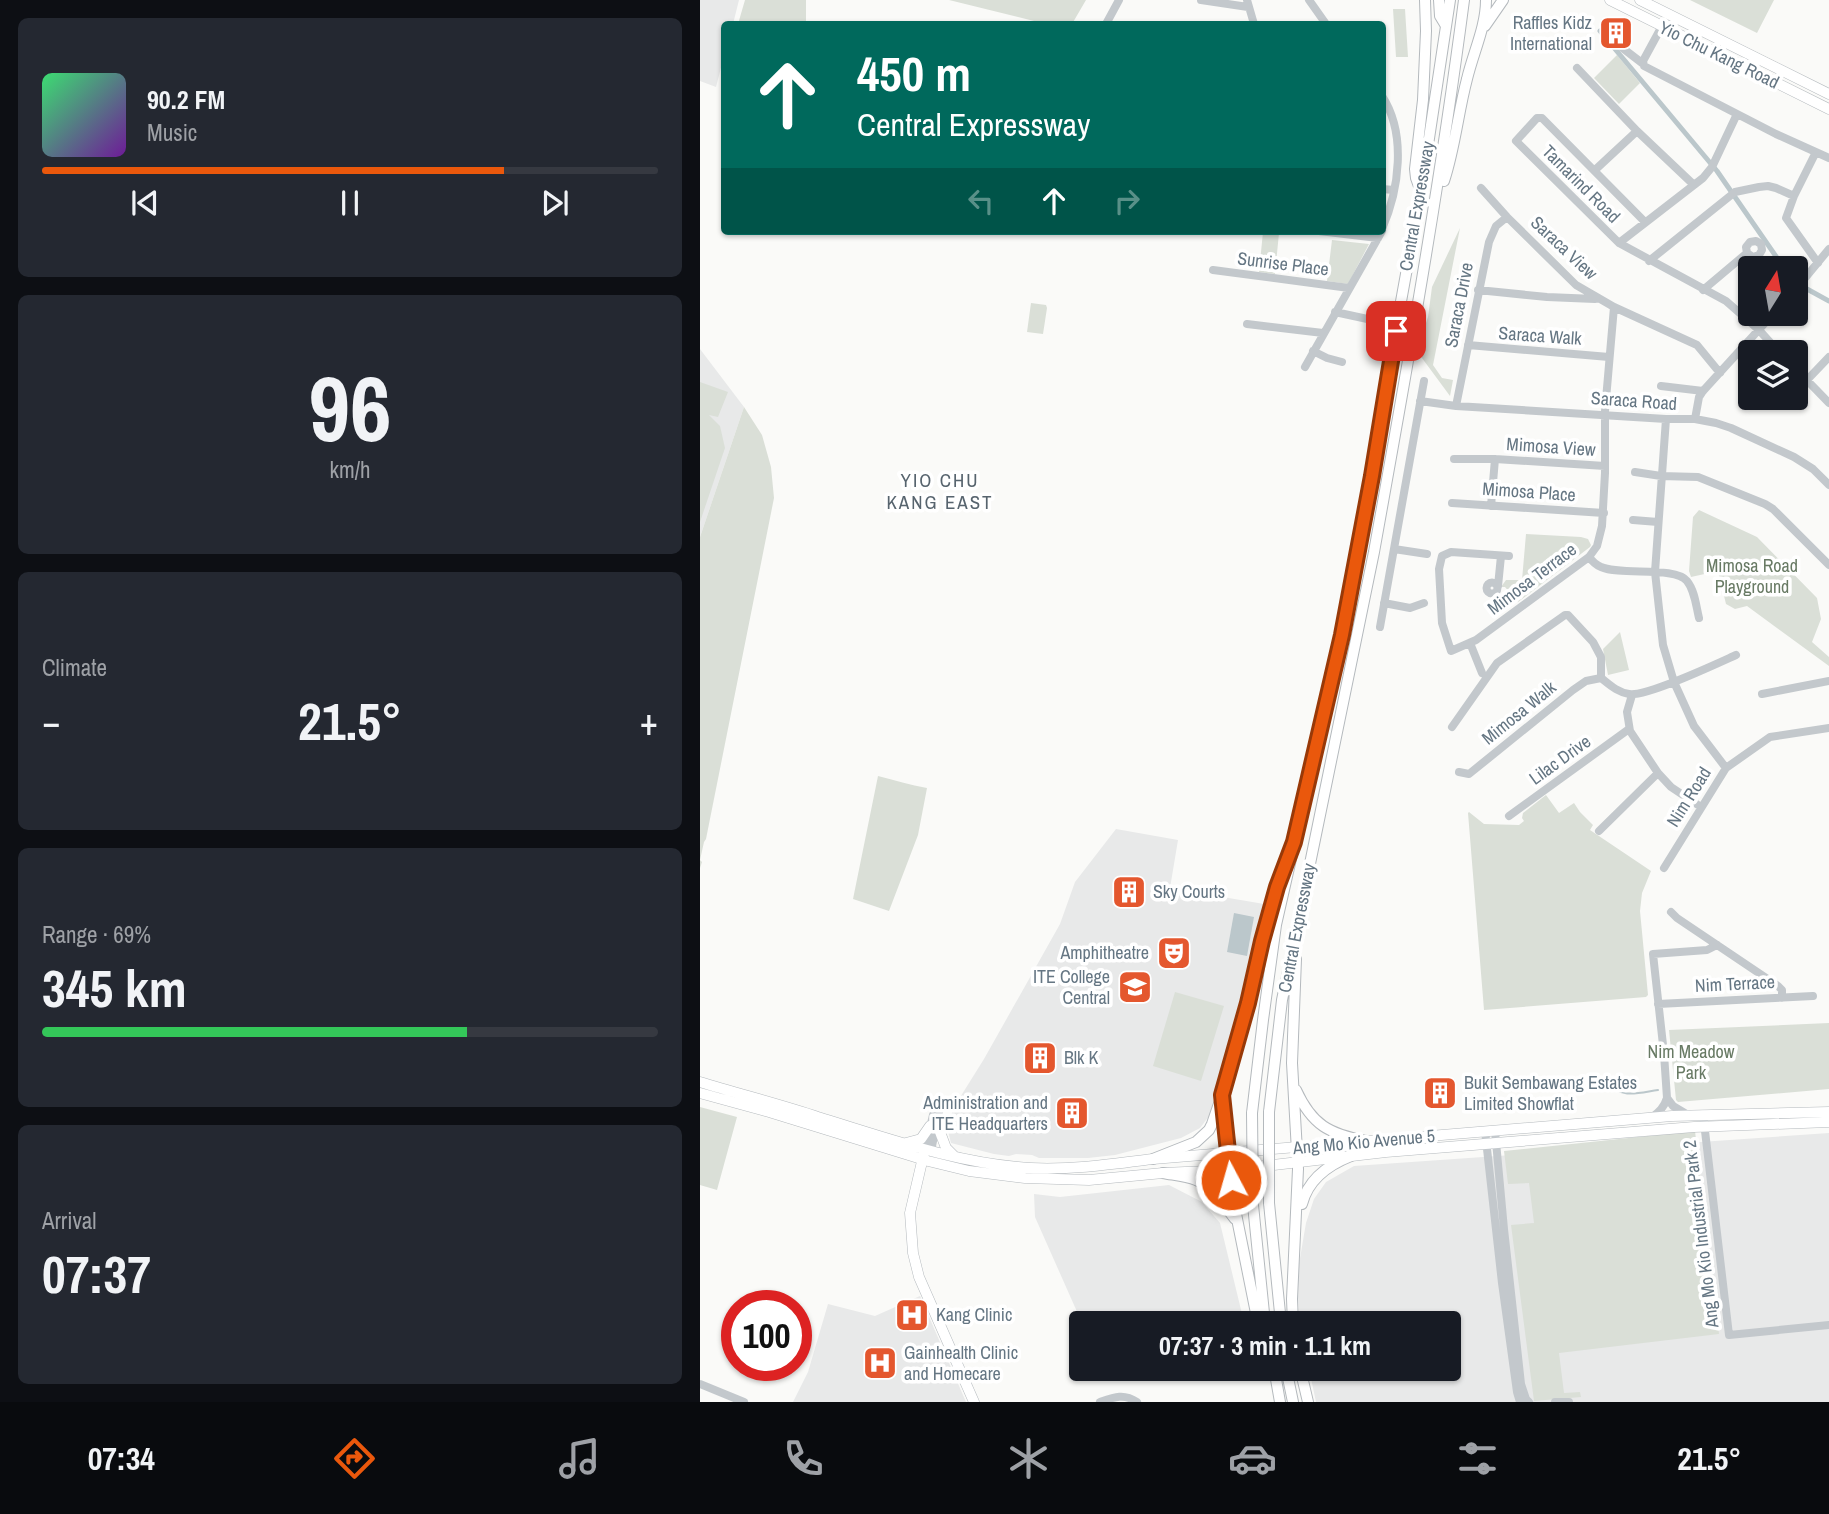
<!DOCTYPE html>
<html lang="en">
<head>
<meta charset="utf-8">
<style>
  :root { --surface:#171b24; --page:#242831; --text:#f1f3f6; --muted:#9ea1a6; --line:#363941; --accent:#ea580c }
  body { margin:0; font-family:"Archivo Narrow",sans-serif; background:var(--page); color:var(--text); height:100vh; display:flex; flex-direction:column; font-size:26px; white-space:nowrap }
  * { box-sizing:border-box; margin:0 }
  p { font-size:23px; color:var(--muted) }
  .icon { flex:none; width:38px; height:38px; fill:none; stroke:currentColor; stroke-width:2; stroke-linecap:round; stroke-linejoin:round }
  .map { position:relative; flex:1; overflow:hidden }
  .details { display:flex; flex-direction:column; gap:18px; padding:18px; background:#0d0f14; width:700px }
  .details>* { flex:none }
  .top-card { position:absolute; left:21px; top:21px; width:665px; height:214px; border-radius:7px; box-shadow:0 2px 5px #0004; background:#00695c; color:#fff; overflow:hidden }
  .needle { width:46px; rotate:11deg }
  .buttons { position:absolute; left:1038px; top:256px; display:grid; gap:14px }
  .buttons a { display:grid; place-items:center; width:70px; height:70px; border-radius:7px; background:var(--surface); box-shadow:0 2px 5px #0004; font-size:35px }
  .speed { position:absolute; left:21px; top:1290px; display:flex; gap:14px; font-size:35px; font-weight:700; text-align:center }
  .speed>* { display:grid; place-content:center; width:91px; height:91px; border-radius:50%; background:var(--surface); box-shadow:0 2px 5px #0004; line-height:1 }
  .speed .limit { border:10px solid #d22; background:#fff; color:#111 }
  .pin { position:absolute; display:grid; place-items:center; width:60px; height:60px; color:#fff; margin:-30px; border-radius:14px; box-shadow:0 4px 10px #0006 }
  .me { position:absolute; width:77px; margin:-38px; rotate:354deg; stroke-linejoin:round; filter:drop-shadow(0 0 5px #0008) }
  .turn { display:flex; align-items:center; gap:24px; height:147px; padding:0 21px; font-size:32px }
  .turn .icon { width:91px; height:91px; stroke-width:2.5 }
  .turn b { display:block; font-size:49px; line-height:60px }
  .lanes { display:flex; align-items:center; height:66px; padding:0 21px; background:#0003; justify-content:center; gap:35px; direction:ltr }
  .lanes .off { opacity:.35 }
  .big { font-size:52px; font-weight:800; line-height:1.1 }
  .details .tile { flex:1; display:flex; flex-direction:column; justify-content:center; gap:10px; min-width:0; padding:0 24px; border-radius:10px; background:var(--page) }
  .details .dial { align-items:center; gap:0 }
  .dial b { font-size:91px; line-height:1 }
  .song { display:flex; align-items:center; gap:21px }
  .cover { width:84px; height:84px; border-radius:10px; background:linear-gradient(135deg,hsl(140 70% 55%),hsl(280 70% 35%)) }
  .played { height:7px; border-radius:4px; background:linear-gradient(90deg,var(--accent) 75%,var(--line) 75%) }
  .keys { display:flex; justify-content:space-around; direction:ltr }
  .heat { display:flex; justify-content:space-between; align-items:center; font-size:38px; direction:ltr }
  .charge { height:10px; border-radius:5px; background:linear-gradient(90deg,#34c759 69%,var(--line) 0) }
  .trip { position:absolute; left:369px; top:1311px; width:392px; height:70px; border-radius:7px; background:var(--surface); box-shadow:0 2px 5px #0004; font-weight:800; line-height:70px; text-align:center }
  .tab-bar { display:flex; height:112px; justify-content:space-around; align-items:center; background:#090b0e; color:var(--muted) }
  .tab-bar .icon { width:49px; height:49px }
  .tab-bar .selected { color:var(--accent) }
  .tab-bar b { font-size:32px; color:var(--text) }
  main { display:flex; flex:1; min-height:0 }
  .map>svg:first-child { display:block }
  .built { fill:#e8e9e9 }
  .green { fill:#dadfd7 }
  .water { fill:#bbc7cb }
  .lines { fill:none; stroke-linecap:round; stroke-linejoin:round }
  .stream { stroke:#bbc7cb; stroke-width:2 }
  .canal { stroke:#bbc7cb; stroke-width:5 }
  .major-casing { stroke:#b5babe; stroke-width:11 }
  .highway-casing { stroke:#b4b9bd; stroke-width:12 }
  .minor { stroke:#c3c8cc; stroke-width:8 }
  .major { stroke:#fff; stroke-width:10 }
  .highway { stroke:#fff; stroke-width:10 }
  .highway-bridge-casing { stroke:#b4b9bd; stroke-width:12; stroke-linecap:butt }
  .highway-bridge { stroke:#fff; stroke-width:10 }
  .route-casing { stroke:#983908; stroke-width:18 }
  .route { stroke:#ea580c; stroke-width:12 }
  .labels { text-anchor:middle; stroke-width:7; stroke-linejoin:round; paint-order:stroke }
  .poi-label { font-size:18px; fill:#657683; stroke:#fff; text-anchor:start }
  .street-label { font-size:18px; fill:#657683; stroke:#fff }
  .park-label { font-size:18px; fill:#687a64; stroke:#fff }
  .neighbourhood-label { font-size:19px; letter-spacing:2px; fill:#57646e; stroke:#fff }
</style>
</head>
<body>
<main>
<section class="details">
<div class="tile">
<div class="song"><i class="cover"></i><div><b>90.2 FM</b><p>Music</p></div></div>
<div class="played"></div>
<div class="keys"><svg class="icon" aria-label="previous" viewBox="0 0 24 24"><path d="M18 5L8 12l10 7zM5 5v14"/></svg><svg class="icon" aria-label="pause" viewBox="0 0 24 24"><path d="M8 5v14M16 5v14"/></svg><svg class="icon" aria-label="next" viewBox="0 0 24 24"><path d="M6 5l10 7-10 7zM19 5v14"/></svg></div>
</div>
<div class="tile dial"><b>96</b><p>km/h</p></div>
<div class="tile"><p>Climate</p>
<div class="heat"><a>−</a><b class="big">21.5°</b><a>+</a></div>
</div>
<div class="tile"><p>Range · 69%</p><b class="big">345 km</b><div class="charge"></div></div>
<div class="tile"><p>Arrival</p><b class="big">07:37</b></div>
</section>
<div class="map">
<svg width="1129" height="1402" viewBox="0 0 1129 1402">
  <rect width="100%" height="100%" fill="#fafaf8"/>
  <path class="built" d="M0,0h39l-6,24h-9v32l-8,31 -16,-6z
    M0,349l44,58 -44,130z
    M416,829l62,11 -8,48 94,16 -26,108 -21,72 -7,31 -10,13 -19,10 -66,17 -27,3h-49l-7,-3 -16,-1 -7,2 -15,-2 -43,-11 -4,-16 7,-20 30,-48 76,-135 15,-42z
    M1129,1133v269h-513l-7,-33 140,-1v-45h-149l-2,-25 1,-34 7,-41 8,-24 12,-17 28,-16z
    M469,1185l33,17 18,21 23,95 -19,5h-142l-47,-106 -1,-23 26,3z
    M220,1296l46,106h-173l15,-30 20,-68 47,12z"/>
  <path class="green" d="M45,0h61v24h-68z
    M249,0h137l-14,24h-26z
    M990,0h84l-17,33z
    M693,9h12l3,48h-12z
    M917,55l23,28 -21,21 -25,-26z
    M760,228l-27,137 9,13 11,2 -3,16 -31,-42 1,-13 8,-24 4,-30z
    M563,232l16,1 -4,41 -16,-2z
    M632,240l37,4 -21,40 -21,-3z
    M331,303l15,2 1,3 -4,26 -16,-2z
    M0,382l28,10 -10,25 -9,-2 11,11 5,22 -25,74z
    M44,407l18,28 9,32 3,31 -68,341 -2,3 -4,18 2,2 -2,6v-331z
    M999,510l58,27 60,61 4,21 -9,23 17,15v9l-82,-60 -12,3 -9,-5 -8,-33 -27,6 -2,-6 4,-54z
    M826,534l55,3 7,2 3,6 -1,2 -72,55 -13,-15h-4l5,-7h16z
    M920,632l9,38 -21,5 -5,-26z
    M178,776c17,4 32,9 49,12l-9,47 -29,76 -36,-12z
    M846,795l13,18 15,-10 6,9 13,13 -3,5 61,41 -9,22 -2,18 8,84 -2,2 -162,13 -16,-197 1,-1 15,12 35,1 5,-4 -2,-3 1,-5z
    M475,992l49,14 -23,75 -48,-15z
    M1129,1023v66l-151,13 -2,-2 -7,-70z
    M0,1107l37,10 -20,73 -17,-5z
    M995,1131l24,203 -160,19 5,40 16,-1 1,5 -47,4 -23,-176 23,-2 -5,-40 -21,1 -4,-33z"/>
  <path class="water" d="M534,913l20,4 -7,39 -20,-4z"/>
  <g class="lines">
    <path class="stream" d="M912,1083c7,17 30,9 46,7"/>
    <path class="canal" d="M900,31l117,140 67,97
      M1107,289l22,12"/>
    <g class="major-casing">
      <path id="major" d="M910,0l219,109
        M940,0l189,94
        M0,1082c39,12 79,22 118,35 69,21 140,47 213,51 41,2 82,-4 122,-9l519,-43 157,-4
        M0,1093l69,19 159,49 41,10 56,7 64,2 74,-7 67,-3 156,-18 308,-25 135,-5
        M237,1124l9,24 8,8
        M206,1143l15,-4 9,-13
        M224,1153l-14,60 3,40 6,24 55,125"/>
    </g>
    <g class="highway-casing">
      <path id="highway" d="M739,0l1,16 6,10
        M785,26l18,-26
        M744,181c11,-33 14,-68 23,-102 6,-26 19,-52 19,-79
        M720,189l-4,-11 -1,-9 8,-69 3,-69 -1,-31
        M596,1090c16,35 33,44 70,51
        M523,1102l10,97 25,124
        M569,1112l13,-112 92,-448c33,-183 66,-367 90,-552
        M552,1113l11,-93 13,-95 66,-290 30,-159 28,-169 21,-116 29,-191
        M453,1159l43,-17 13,-12 3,-6 10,-29 26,-92 14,-62 21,-70
        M463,1173c10,2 23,3 33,7 17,7 28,25 39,39
        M569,1203l12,120
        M602,1204c6,-24 26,-39 49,-48
        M553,1205l11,108
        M593,1323l-1,-24 6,-130 -6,-106 4,-104
        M574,1368l6,34
        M586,1368l7,34
        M600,1368l8,34"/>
    </g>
    <path class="minor" d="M501,0l47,7
      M547,0l7,24
      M609,0l17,24
      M406,24l13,-24
      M962,26l-19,35 1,5 132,68 53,24
      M912,40l30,23
      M877,68l60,63 57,54
      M682,96c25,38 17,94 0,133
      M1116,152l-22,44 -8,22 32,45
      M895,170l42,-39
      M781,188l26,29 69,68 38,22 83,38 23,28
      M682,189l12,1
      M945,222l-103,-104h-5l-21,23 103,102 107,58 33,29 20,22
      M619,231l59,7
      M919,243l84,-65 9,-11 25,-53
      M949,261l86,-69 24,-5 9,-1 8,2 18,8
      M513,270l136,18
      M1096,289l33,-40
      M778,290l69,7 48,2
      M1003,290l44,-37 -1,-6 4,-5 6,-1 5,3 1,6 -3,5 -6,2 -6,-4
      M635,312l37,8
      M547,324l76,9
      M768,345l141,12
      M613,351l14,7 15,4
      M605,367l77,-136
      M1096,369l33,34
      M1107,380l22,-23
      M961,386l42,5
      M720,401l36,5 210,13h29l21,4 15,5 63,29 19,12 16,16
      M756,406l33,-164 7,-16 11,-9
      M966,419l-11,153 8,73 11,37 20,44 32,42
      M995,419l4,-22 4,-6 71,-78
      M754,459h41l110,7
      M935,472l26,4 37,1 67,27 8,5 56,56
      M752,503l152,10
      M791,506l4,-47
      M933,520l25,2
      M694,549l33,5
      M809,556l-58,-4 -9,4 -3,13 3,54 9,28 25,-11 113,-83 8,-11 5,-20 3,-53v-62l9,-104
      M889,557c3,4 7,8 12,10 20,9 74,-1 86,14 8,10 9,25 12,37
      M786.5 588a5.5 5.5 0 1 1 11 0a5.5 5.5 0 1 1-11 0Z
      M798,586l3,-30
      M684,603l26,5 14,-5
      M680,627l44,-246
      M770,643l12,30
      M901,678c9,7 16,14 28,16 17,3 87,-30 107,-39
      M1062,694l67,-13
      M932,695l-5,17 3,19 28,42 13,14 30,20
      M752,727l45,-64 68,-48h3l25,27 8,15v21
      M759,772l10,2 104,-84 13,-9 15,-3
      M809,816l120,-87
      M899,831l59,-58
      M964,868l62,-100 44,-31 59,-9
      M971,912l6,6 101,68 4,4v8
      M958,1004l155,-8
      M967,1098l-3,-44 -11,-100 54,-4 10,-5
      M1003,1114l26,221 100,-10
      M951,1118c8,-6 13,-10 16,-20l6,8 15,9
      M785,1131l17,152 15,109 3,10
      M795,1131l9,98 17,155 5,15 3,3
      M225,1149l8,-34 7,-8
      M231,1151l9,-44
      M0,1384l44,18
      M400,1402c14,-5 24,-9 37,0
      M855,1402h14"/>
    <use href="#major" class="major"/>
    <use href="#highway" class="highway"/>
    <g class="highway-bridge-casing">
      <path id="highway-bridge" d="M569,1112v91
        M552,1113l1,92"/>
    </g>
    <use href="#highway-bridge" class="highway-bridge"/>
  </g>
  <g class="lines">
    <g class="route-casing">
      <path id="route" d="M531,1180l-9,-85 26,-92 14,-62 15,-54 17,-45 48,-207 30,-159 24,-145"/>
    </g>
    <use href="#route" class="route"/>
  </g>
  <defs>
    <g id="building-square" transform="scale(1.75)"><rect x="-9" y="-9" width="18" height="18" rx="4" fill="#e4572e" stroke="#fff"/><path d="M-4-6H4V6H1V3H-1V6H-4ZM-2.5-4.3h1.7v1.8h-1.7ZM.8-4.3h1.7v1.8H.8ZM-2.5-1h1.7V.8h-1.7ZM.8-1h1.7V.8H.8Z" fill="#fff"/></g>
    <g id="theatre-square" transform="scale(1.75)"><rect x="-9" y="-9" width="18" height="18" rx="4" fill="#e4572e" stroke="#fff"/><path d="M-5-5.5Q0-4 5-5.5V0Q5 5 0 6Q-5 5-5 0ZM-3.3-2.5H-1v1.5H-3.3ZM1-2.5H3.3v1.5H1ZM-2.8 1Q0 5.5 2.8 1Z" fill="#fff"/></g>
    <g id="university-square" transform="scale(1.75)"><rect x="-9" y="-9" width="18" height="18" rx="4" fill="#e4572e" stroke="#fff"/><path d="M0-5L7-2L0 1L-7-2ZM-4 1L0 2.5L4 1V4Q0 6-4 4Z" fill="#fff"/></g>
    <g id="hospital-square" transform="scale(1.75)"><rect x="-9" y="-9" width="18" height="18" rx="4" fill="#e4572e" stroke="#fff"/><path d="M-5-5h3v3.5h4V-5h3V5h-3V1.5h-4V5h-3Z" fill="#fff"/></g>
  </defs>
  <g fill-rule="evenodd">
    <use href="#building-square" x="916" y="33"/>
    <use href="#building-square" x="429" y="892"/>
    <use href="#theatre-square" x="474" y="953"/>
    <use href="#university-square" x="435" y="987"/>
    <use href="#building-square" x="340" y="1058"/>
    <use href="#building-square" x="740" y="1093"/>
    <use href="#building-square" x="372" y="1113"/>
    <use href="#hospital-square" x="212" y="1315"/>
    <use href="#hospital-square" x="180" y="1363"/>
  </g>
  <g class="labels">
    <g class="poi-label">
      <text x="892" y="29" text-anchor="end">Raffles Kidz<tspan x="892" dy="21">International</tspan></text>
      <text x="453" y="898">Sky Courts</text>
      <text x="449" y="959" text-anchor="end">Amphitheatre</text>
      <text x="410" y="983" text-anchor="end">ITE College<tspan x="410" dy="21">Central</tspan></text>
      <text x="364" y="1064">Blk K</text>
      <text x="764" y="1089">Bukit Sembawang Estates<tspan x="764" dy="21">Limited Showflat</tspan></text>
      <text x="348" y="1109" text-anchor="end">Administration and<tspan x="348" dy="21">ITE Headquarters</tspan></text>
      <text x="236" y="1321">Kang Clinic</text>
      <text x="204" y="1359">Gainhealth Clinic<tspan x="204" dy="21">and Homecare</tspan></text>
    </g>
    <g class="street-label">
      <text transform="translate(1019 55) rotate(26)" y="6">Yio Chu Kang Road</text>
      <text transform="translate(881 184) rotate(45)" y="6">Tamarind Road</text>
      <text transform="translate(717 206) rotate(-80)" y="6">Central Expressway</text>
      <text transform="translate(864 248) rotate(43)" y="6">Saraca View</text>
      <text transform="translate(583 264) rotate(7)" y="6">Sunrise Place</text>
      <text transform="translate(759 305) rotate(-79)" y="6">Saraca Drive</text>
      <text transform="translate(840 336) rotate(4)" y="6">Saraca Walk</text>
      <text transform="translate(934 401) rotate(4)" y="6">Saraca Road</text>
      <text transform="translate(851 447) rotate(4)" y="6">Mimosa View</text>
      <text transform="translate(829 492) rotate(4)" y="6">Mimosa Place</text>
      <text transform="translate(832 579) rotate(-37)" y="6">Mimosa Terrace</text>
      <text transform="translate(819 713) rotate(-39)" y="6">Mimosa Walk</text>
      <text transform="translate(860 760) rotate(-36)" y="6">Lilac Drive</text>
      <text transform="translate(989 797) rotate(-58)" y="6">Nim Road</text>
      <text transform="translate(597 928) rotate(-79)" y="6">Central Expressway</text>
      <text transform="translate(1035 984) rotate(-3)" y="6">Nim Terrace</text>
      <text transform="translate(664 1142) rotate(-5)" y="6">Ang Mo Kio Avenue 5</text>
      <text transform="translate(1001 1234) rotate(-97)" y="6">Ang Mo Kio Industrial Park 2</text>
    </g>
    <g class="park-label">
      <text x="1052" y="572">Mimosa Road<tspan x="1052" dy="21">Playground</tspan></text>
      <text x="991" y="1058">Nim Meadow<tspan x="991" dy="21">Park</tspan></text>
    </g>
    <g class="neighbourhood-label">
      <text x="240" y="487">YIO CHU<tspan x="240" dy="22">KANG EAST</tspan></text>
    </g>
  </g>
</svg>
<div class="buttons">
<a><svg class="needle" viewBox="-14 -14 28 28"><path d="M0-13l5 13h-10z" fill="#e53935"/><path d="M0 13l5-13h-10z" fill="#9ea1a6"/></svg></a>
<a><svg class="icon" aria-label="layers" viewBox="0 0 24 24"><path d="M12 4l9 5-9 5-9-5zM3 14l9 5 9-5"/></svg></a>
</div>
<div class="speed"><div class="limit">100</div></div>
<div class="pin" style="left:696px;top:331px;background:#d93025"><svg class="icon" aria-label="arrive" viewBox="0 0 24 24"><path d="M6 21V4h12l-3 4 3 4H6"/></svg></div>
<svg class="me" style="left:531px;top:1180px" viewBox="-20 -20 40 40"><circle r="17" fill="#ea580c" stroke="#fff" stroke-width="3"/><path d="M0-11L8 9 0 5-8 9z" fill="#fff"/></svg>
<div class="trip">07:37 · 3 min · 1.1 km</div>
<div class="top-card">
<div class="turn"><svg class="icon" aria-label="ahead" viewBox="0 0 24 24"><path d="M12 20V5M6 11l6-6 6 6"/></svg><div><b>450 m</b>Central Expressway</div></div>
<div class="lanes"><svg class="icon off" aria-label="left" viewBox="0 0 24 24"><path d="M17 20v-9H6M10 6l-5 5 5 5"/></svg><svg class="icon" aria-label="ahead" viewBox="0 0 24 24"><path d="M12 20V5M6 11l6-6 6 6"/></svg><svg class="icon off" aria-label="right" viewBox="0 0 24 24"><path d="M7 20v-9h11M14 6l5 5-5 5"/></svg></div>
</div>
</div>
</main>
<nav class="tab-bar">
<b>07:34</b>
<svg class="icon selected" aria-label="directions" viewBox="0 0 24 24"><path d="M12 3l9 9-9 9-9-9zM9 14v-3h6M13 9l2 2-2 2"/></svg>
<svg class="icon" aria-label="music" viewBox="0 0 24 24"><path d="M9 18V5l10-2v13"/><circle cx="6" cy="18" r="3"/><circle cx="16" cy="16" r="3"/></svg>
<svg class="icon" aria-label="phone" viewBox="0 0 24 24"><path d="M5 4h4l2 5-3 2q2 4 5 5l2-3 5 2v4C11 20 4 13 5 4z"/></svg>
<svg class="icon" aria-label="climate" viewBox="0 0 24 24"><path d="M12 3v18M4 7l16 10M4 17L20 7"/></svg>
<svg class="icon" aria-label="car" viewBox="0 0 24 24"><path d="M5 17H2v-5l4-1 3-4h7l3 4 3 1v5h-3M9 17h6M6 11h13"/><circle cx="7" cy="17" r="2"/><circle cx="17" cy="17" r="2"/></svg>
<svg class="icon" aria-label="filters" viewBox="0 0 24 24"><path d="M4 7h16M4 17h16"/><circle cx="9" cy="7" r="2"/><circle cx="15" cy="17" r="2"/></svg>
<b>21.5°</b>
</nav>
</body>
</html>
